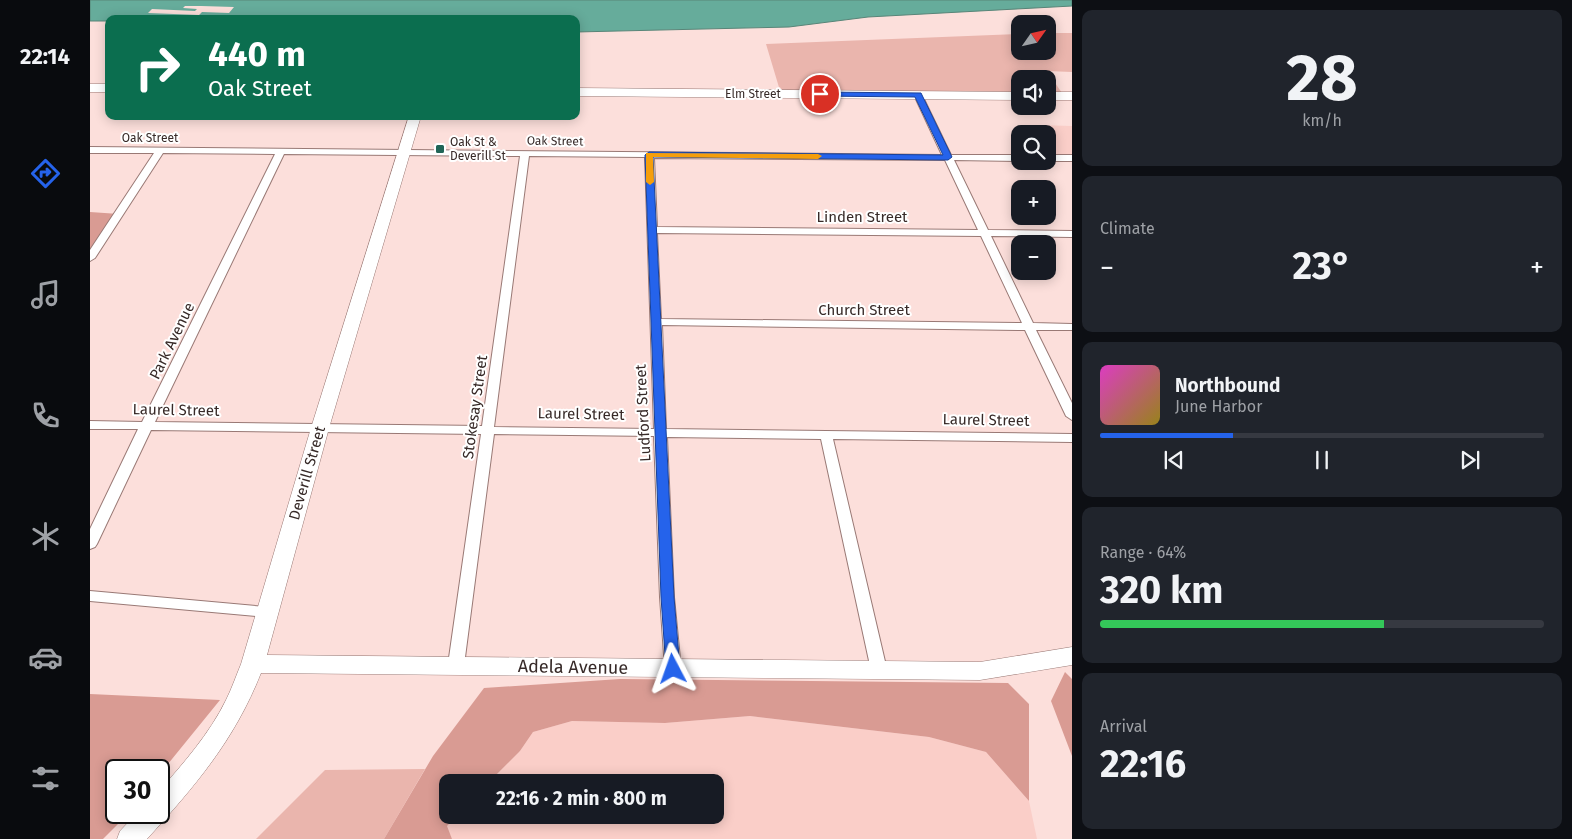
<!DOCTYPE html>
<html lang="en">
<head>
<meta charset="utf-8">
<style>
  :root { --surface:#171b24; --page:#20242c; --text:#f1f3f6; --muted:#9ea1a6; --line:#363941; --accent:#2563eb }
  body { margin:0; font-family:"Fira Sans",sans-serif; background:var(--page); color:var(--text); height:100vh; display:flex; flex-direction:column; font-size:19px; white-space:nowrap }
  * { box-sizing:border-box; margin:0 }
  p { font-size:16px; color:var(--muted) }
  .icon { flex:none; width:28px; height:28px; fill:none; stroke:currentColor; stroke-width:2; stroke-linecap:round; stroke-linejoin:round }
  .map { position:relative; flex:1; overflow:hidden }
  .details { display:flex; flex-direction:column; gap:10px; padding:10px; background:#0d0f14; width:500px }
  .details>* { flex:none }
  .top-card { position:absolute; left:15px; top:15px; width:475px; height:105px; border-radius:10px; box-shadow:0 2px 12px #0003; background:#0b6e4f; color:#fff; overflow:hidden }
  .needle { width:32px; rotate:56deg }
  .buttons { position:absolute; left:921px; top:15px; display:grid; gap:10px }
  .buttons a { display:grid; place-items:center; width:45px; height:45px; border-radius:10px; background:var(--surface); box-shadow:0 2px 12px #0003; font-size:25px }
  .speed { position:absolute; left:15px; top:759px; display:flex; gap:10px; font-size:25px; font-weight:700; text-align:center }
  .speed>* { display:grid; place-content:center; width:65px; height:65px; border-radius:50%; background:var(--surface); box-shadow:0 2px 12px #0003; line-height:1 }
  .speed .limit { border:2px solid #111; border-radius:8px; background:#fff; color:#111 }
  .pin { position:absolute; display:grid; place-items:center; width:42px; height:42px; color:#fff; margin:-21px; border:2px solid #fff; border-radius:50%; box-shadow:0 1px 5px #0007 }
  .me { position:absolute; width:55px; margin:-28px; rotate:356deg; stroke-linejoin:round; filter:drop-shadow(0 0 4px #0008) }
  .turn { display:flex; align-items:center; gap:18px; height:105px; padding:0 20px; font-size:22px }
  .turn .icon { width:65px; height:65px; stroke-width:2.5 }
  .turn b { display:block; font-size:35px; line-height:42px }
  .big { font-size:38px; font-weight:700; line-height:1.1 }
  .details .card { flex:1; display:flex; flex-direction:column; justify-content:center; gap:8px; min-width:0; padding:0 18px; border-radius:10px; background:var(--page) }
  .details .dial { align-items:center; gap:0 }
  .dial b { font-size:65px; line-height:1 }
  .song { display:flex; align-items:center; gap:15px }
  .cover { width:60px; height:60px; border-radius:8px; background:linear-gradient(135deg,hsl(310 70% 55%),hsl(50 70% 35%)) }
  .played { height:5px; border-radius:2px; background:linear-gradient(90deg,var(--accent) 30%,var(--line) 30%) }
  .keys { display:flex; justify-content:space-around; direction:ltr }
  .heat { display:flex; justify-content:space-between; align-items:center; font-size:28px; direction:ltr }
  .charge { height:8px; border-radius:4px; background:linear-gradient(90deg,#34c759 64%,var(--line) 0) }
  .trip { position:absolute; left:349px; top:774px; width:285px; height:50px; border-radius:10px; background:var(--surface); box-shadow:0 2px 12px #0003; font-weight:700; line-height:50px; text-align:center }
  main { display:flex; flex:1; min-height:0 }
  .tabs { display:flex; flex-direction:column; width:90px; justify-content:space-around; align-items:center; background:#090b0e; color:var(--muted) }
  .tabs .icon { width:35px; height:35px }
  .tabs .on { color:var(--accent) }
  .tabs b { font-size:22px; color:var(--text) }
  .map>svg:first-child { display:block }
  .built { fill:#facec8 }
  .green { fill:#eab5ad }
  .forest { fill:#d99b93 }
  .water { fill:#66ac9b; stroke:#588578 }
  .pier { fill:#fcdfdb }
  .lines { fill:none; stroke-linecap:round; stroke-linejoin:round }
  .street-casing { stroke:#997975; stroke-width:2 }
  .secondary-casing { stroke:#997975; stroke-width:1 }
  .street { fill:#fff; fill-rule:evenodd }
  .secondary { fill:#fff; fill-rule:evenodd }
  .route { fill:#2563eb; stroke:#184099 }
  .slow { fill:#f59e0b }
  .poi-dot { fill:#206557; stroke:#fff; stroke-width:2 }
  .labels { text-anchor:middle; stroke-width:4; stroke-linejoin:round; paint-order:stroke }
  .far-street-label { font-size:12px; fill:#372a28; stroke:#fff }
  .far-poi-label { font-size:12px; fill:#372a28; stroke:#fff; text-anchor:start }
  .street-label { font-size:15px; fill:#372a28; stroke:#fff }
  .near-street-label { font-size:18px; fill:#372a28; stroke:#fff }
</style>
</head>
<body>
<main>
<nav class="tabs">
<b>22:14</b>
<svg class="icon on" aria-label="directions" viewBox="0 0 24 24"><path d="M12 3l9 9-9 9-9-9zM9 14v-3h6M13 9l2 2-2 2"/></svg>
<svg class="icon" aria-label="music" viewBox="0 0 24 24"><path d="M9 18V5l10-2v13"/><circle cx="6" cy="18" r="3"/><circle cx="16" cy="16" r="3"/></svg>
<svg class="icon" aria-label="phone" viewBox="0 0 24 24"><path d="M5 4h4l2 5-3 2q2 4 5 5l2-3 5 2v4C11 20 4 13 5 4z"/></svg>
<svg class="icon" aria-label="climate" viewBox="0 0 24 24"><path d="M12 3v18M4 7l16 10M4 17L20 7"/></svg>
<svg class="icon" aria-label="car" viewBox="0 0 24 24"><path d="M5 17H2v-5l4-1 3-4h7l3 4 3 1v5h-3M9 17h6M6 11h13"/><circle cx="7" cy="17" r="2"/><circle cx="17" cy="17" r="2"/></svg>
<svg class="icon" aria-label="filters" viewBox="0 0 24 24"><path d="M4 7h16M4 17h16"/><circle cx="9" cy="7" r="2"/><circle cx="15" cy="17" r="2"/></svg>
</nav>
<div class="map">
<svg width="982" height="839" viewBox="0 0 982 839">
  <rect width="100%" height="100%" fill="#fcdfdb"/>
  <path class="built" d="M946,125l36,1v32h-16l-8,-14v-10h-7z
    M660,716l179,21 57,15 43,49 8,38h-585l-6,-13 11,-11h258v-33h-226l31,-31 13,-19 39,-11 93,2z"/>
  <path class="green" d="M958,33h24v39l-25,-1 17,25h-16v-17h-28v17l-239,-2 -15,-50 254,-10v17h28z
    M335,769l-41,70h-128l69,-69z"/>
  <path class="forest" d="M0,212l29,2 -29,44z
    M975,672l7,7v77l-21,-55z
    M530,679l388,4 21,21v97l-43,-49 -57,-15 -179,-21 -85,7 -93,-2 -39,11 -13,19 -31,31h-41v33h9l-10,11 5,13h-68l49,-83 51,-68z
    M0,694l130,6 -61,75v-5h-43v42l13,1 -26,26h-13z"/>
  <path class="water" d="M0,0h982v6l-204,11 -79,10 -213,5v-13h-467v2h-19z"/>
  <path class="pier" d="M95,6h16l33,1 -5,6 -27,-1 -3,3 -51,-2 4,-4 43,2 2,-2 -14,-1z"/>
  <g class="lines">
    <g class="street-casing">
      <path id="street" d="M825,93l7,2 29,60h69v6l-66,-1 34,70 84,1v6l-81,-1 42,87 39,1v6h-36l36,73v17l-6,-4 -41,-86 -363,-5 4,104 406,5v8l-239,-3 54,231 -2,4 -6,2 -6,-2 -2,-4 -50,-231 -154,-2 7,160 7,72 -2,4 -6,2 -6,-2 -2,-4 -5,-72 -6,-161 -160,-2 -30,231 -2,4 -6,2 -6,-2 -2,-4 33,-231 -330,-4 -54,114 -2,3 -5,2v-20l48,-100h-48v-8l52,1 133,-268 -112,-1 -68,105 -5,3v-11l64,-97h-64v-6l852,8 -28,-60zM194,154l236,2 -38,270 -327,-4zM439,156l116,1 9,272 -160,-2zM564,158l291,2 33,70 -321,-3zM567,233l324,3 41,87 -361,-4z
        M958,155h24v6h-24z
        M0,591l176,16 5,1 3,4 -3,4 -5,1 -176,-16z"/>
    </g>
    <g class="secondary-casing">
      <path id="secondary" d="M0,84h19v8h-19z
        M486,88l444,4v8l-444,-4z
        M958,92h24v8h-24z
        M319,116h12l-92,312 -62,227 713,7 92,-15v18l-92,15 -719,-7c-27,68 -66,113 -114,166h-30l3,-8 18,-19h21v-21c24,-27 51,-58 67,-91 6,-12 10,-24 15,-36l70,-236z"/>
    </g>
    <use href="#street" class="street"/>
    <use href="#secondary" class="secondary"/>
  </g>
  <path class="route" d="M730,92l101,1 31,64 -4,3 -295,-3 21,440 6,72 -2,4 -5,1 -5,-1 -2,-4 -5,-72 -16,-442 4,-3 294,3 -28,-58 -98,-1 -1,-2z"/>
  <path class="slow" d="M556,153l172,1 4,2 -4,3 -165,-2 1,25 -4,3 -4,-3z"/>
  <rect class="poi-dot" x="345" y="144" width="10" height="10" rx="2.5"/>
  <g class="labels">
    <g class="far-street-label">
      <text x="663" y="98">Elm Street</text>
      <text x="60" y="142">Oak Street</text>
      <text transform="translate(465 141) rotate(1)" y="4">Oak Street</text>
    </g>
    <g class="far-poi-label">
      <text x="360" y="146">Oak St &amp;<tspan x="360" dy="14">Deverill St</tspan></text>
    </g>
    <g class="street-label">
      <text x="772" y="222">Linden Street</text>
      <text x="774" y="315">Church Street</text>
      <text transform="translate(82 341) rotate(-64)" y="5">Park Avenue</text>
      <text transform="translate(385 407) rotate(-82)" y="5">Stokesay Street</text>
      <text transform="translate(86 410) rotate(1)" y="5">Laurel Street</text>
      <text transform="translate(553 413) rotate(-93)" y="5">Ludford Street</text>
      <text transform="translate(491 414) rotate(1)" y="5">Laurel Street</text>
      <text transform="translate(896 420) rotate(1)" y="5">Laurel Street</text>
      <text transform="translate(217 473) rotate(-74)" y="5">Deverill Street</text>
    </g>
    <g class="near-street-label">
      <text transform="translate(483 667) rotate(1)" y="6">Adela Avenue</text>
    </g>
  </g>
</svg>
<div class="buttons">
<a><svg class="needle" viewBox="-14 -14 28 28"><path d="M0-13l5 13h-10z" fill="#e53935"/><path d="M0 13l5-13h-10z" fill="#9ea1a6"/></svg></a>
<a><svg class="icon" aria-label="sound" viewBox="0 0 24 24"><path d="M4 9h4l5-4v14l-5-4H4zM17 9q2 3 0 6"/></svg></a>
<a><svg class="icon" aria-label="search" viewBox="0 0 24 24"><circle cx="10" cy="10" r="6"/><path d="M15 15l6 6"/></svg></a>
<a>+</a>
<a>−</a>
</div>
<div class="speed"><div class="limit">30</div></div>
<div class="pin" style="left:730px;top:94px;background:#d93025"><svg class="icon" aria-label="arrive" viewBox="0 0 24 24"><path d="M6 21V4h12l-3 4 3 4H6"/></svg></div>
<svg class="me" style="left:583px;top:669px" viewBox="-20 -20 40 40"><path d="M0-17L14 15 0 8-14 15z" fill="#2563eb" stroke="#fff" stroke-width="4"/></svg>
<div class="trip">22:16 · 2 min · 800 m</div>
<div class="top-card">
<div class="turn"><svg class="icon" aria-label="right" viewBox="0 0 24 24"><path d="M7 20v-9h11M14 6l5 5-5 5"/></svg><div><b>440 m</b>Oak Street</div></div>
</div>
</div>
<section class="details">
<div class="card dial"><b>28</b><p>km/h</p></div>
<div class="card"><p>Climate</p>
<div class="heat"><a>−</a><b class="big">23°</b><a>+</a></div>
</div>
<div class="card">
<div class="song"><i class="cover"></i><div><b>Northbound</b><p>June Harbor</p></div></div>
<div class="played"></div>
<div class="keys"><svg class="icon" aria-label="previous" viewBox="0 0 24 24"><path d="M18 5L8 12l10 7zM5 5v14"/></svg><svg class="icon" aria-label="pause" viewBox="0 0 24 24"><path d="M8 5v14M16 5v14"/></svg><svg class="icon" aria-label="next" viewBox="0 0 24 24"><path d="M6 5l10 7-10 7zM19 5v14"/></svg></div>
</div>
<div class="card"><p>Range · 64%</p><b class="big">320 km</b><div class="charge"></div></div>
<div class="card"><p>Arrival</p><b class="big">22:16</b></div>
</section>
</main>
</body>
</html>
